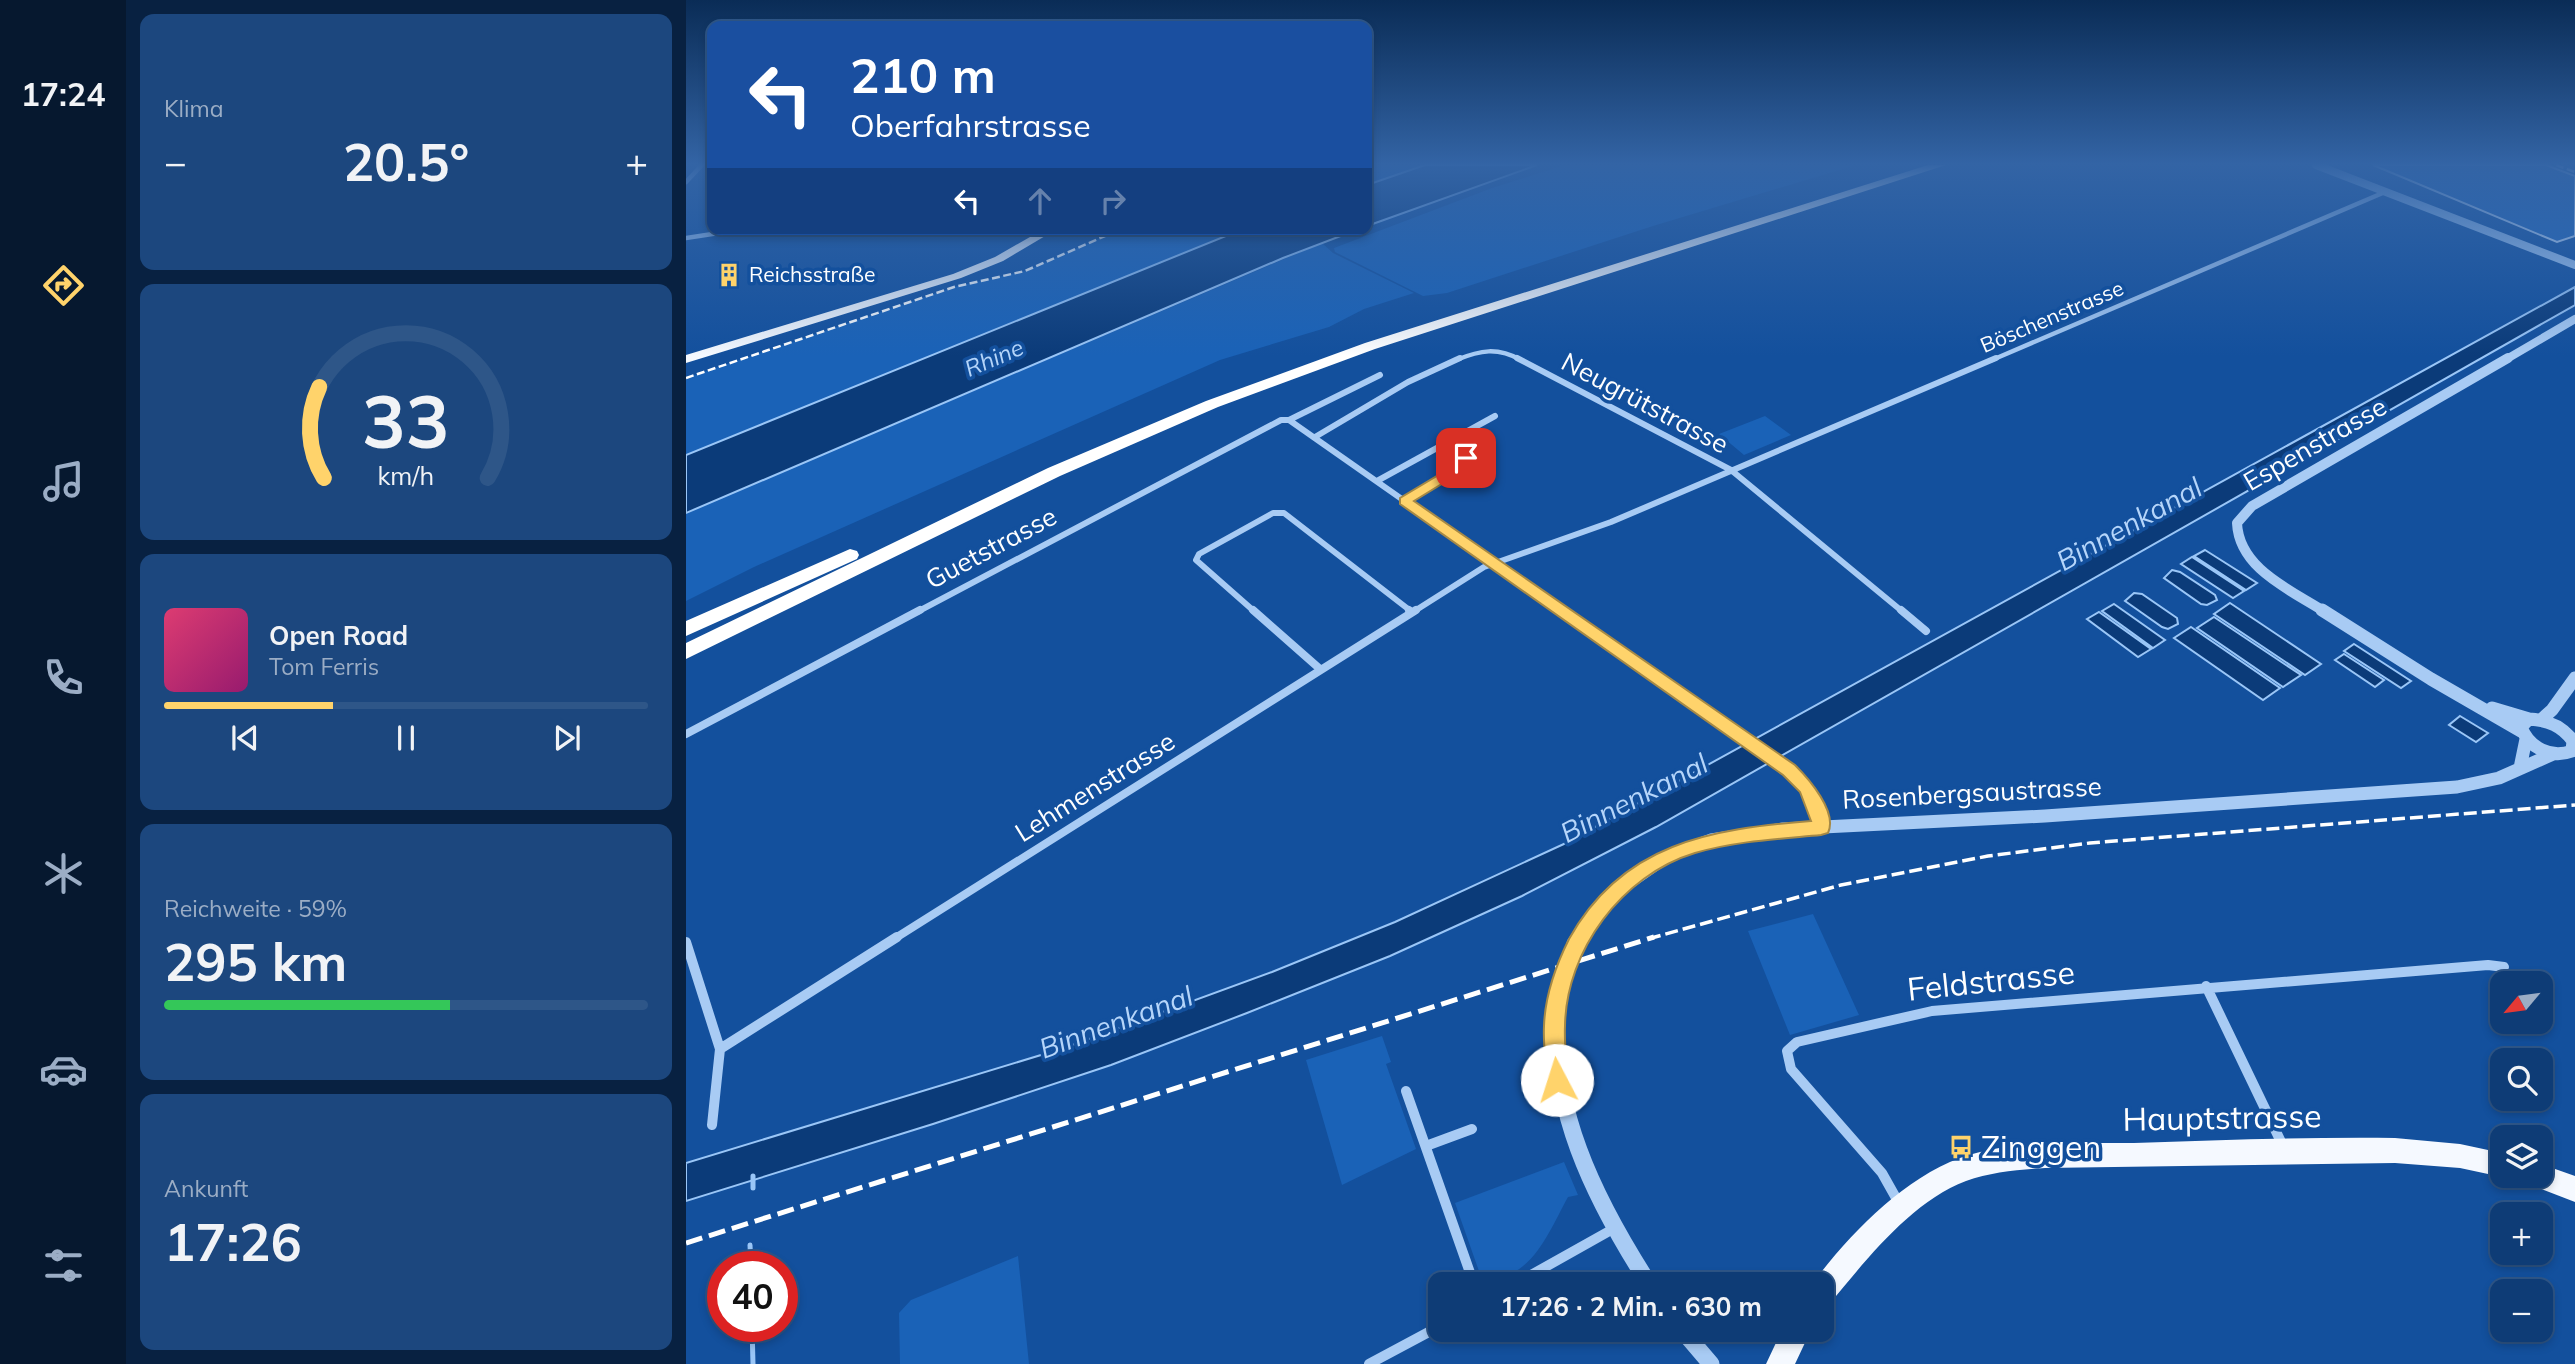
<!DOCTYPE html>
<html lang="de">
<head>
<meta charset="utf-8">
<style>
  :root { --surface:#0e3c76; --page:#1c477e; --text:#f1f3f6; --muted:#9badc5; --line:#2e5688; --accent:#ffd36b }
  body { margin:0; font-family:Mulish,sans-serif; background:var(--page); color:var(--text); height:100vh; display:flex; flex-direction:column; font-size:26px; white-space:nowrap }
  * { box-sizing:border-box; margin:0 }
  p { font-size:23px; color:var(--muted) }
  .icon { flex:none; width:38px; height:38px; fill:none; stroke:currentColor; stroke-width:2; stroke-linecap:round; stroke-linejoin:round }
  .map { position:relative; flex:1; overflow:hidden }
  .drawer { display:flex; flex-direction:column; gap:14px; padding:14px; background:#082141; width:560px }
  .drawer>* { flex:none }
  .top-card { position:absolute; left:21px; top:21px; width:665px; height:214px; border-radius:14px; box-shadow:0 4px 10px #0003,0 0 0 2px var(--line); background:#1a4fa0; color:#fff; overflow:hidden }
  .needle { width:46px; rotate:241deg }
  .tools { position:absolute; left:1804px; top:971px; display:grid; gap:14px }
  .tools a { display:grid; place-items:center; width:63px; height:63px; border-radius:14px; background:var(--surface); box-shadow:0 4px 10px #0003,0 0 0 2px var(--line); font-size:35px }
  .speed { position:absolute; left:21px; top:1251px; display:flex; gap:14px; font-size:35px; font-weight:700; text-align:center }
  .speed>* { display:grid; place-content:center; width:91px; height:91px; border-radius:50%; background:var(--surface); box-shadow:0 4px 10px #0003,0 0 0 2px var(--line); line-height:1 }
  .speed .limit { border:10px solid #d22; background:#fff; color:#111 }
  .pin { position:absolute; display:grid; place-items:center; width:60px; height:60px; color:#fff; margin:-30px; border-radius:14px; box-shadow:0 4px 10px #0006 }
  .me { position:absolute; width:77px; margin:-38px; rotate:355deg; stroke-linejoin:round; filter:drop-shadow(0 0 5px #0008) }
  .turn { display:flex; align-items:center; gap:24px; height:147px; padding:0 28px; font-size:32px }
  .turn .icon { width:91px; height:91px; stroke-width:2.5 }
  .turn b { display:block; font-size:49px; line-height:60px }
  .lanes { display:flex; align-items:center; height:66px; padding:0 28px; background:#0003; justify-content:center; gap:35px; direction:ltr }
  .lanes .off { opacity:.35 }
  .big { font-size:52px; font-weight:700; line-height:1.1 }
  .drawer .widget { flex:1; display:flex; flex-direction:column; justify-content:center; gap:10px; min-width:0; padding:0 24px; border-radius:14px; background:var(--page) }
  .drawer .dial { align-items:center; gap:0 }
  .dial svg { height:182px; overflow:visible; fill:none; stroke:var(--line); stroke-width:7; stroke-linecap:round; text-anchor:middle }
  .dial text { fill:var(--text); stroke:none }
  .song { display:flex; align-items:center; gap:21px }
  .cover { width:84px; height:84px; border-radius:10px; background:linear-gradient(135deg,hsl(340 70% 55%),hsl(320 70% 35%)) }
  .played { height:7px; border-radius:4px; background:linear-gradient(90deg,var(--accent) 35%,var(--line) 35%) }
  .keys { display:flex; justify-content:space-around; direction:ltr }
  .heat { display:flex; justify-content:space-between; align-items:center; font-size:38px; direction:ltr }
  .charge { height:10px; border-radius:5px; background:linear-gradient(90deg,#34c759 59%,var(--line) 0) }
  .trip { position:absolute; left:742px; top:1272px; width:406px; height:70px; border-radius:14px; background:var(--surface); box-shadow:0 4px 10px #0003,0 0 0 2px var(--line); font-weight:700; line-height:70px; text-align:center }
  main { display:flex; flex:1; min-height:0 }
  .dock { display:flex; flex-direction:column; width:126px; justify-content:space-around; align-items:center; background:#06182f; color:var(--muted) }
  .dock .icon { width:49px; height:49px }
  .dock .on { color:var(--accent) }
  .dock b { font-size:32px; color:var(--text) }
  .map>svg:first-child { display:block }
  .green { fill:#1a62b7 }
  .water { fill:#0b3b79; stroke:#9ac6f7; stroke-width:2 }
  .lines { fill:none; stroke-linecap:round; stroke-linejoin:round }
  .stream { stroke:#9ac6f7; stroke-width:5 }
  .building { fill:#2167bc; stroke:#d1e5fe; stroke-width:2 }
  .minor-far3 { stroke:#a8cbf4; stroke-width:4.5 }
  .minor-far2 { stroke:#a8cbf4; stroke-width:6 }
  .minor-far1 { stroke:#a8cbf4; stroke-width:8 }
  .minor { stroke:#a8cbf4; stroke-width:10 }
  .tertiary-far3 { stroke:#a8cbf4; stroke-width:8 }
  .tertiary-far2 { stroke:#a8cbf4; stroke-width:10 }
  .tertiary-far1 { stroke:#a8cbf4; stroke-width:13 }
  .tertiary { stroke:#a8cbf4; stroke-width:17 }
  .primary { fill:#f5f9ff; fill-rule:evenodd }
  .motorway { fill:#fff; fill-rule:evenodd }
  .rail-far2 { stroke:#fff; stroke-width:2.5; stroke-dasharray:8 3.5; stroke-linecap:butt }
  .rail-far1 { stroke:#fff; stroke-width:3.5; stroke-dasharray:13 5; stroke-linecap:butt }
  .rail { stroke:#fff; stroke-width:5; stroke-dasharray:17 7; stroke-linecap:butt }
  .route { fill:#ffd36b; stroke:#a68946; stroke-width:2 }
  .labels { text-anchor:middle; stroke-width:7; stroke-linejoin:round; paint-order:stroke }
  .far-poi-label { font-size:21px; fill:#fff; stroke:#13509d; text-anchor:start }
  .far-street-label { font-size:21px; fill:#fff; stroke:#13509d }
  .far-water-label { font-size:23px; font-style:italic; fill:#b5d5fa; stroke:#13509d }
  .street-label { font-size:26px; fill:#fff; stroke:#13509d }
  .water-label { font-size:28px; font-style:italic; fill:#b5d5fa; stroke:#13509d }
  .near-street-label { font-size:32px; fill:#fff; stroke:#13509d }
  .near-poi-label { font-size:32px; fill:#fff; stroke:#13509d; text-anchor:start }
</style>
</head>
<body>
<main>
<nav class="dock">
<b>17:24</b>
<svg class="icon on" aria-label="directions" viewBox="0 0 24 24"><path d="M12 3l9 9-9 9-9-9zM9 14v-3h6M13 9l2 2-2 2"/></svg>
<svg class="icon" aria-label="music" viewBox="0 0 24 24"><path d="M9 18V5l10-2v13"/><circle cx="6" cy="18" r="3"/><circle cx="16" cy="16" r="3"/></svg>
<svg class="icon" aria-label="phone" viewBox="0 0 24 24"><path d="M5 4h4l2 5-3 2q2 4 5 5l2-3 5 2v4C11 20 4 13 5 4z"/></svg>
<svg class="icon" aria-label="climate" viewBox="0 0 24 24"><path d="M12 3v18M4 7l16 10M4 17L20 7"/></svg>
<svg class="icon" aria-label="car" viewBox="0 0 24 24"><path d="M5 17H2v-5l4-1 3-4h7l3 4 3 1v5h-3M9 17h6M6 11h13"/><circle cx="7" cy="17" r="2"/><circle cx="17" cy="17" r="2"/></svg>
<svg class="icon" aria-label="filters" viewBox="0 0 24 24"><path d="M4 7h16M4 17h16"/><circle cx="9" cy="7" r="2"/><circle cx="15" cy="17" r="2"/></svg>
</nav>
<section class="drawer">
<div class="widget"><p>Klima</p>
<div class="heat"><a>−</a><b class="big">20.5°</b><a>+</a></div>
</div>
<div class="widget dial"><svg viewBox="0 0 100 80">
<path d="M14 69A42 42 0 1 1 86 69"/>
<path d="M14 69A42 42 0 0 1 12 29" stroke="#ffd36b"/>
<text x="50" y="56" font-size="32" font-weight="700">33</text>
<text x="50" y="72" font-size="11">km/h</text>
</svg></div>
<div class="widget">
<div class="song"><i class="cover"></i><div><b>Open Road</b><p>Tom Ferris</p></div></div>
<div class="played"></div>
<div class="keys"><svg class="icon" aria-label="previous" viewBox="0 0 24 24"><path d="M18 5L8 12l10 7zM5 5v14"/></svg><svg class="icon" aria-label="pause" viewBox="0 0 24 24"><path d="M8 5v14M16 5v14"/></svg><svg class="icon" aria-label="next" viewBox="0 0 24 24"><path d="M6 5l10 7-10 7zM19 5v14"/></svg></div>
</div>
<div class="widget"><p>Reichweite · 59%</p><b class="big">295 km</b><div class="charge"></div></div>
<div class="widget"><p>Ankunft</p><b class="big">17:26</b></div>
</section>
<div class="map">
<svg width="1889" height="1364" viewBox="0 0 1889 1364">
  <rect width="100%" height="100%" fill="#13509d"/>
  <path class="green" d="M681,165h62l-62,21z
    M879,165h291l-203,61 -206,67 -24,3 -88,-44 -1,-4 158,-60z
    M435,229h122l-557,226v-77l268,-91 71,-16z
    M636,243l11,10 81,40 -50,16 -35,18 -109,33 -466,207 -68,34v-88z
    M1079,416l26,19 -47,20 -25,-21z
    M1127,914l46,101 -69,20 -42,-104z
    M696,1036l9,26 -5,2 30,85 -74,36 -36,-125z
    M878,1162l14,33 -10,2c-19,34 -35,81 -81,83l-7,-6 -25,-71z
    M332,1256l11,108h-129l-1,-51 12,-13z"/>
  <path class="water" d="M739,165h112l-170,61v-41z
    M557,229h116l-76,29 -597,255v-58z
    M1889,287v18l-919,522 -134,69 -132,60 -143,57 -136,52 -178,59 -247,77v-38l378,-115 208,-76 123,-50 171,-79z
    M1519,550l52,33 -11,7 -52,-34z
    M1506,557l52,34 -11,7 -52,-34z
    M1486,570l8,2 35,23 2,5 -10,5 -6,-1 -37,-26z
    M1448,593l8,1 35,24 1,6 -10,5 -6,-2 -37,-26z
    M1544,603l91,61 -16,11 -91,-61z
    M1428,604l51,36 -12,8 -51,-37z
    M1413,612l52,37 -13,8 -51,-38z
    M1528,617l87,58 -18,12 -86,-59z
    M1505,627l89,61 -17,12 -89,-62z
    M1668,644l57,37 -10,7 -57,-37z
    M1658,654l40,26 -9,7 -40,-27z
    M1774,716l28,17 -12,9 -27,-17z"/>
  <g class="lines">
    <path class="stream" d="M67,1176v12
      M64,1245l1,22
      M66,1326l1,38"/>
  </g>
  <path class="building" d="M1687,165h173l29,11v60l-18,6z"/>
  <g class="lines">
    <path class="minor-far3" d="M0,182l16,-17
      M0,238l59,-9
      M770,360c25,-10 41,-13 65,0
      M1306,360l393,-168"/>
    <path class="minor-far2" d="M831,358l214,112 172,142
      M603,420l274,192
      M629,437l93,-55 52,-24
      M691,481l118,-65
      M719,501l63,-39 -1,-4 -22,-14
      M231,612l364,-192h8l91,-45
      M569,612l-59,-52 3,-6 74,-41h11l128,99
      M727,612l71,-45 127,-45 385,-164"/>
    <path class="minor-far1" d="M567,610l67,59
      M723,610l3,2
      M874,610l229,160 21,26 11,32
      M1215,610l25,21
      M0,734l234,-124
      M208,939l522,-329"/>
    <path class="minor" d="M0,942l34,107 -8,76
      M1520,986l77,160
      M34,1049l177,-112
      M720,1091l68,193
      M740,1146l46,-17
      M1214,1205l-18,-32 -91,-104 -4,-18 10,-9 135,-31 556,-46 16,2
      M829,1284l98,-55
      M683,1364l71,-38"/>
    <path class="tertiary-far3" d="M1630,165l259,100
      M1819,360l70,-41"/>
    <path class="tertiary-far2" d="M1639,612c-34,-22 -86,-43 -88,-89l15,-17 256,-148"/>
    <path class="tertiary-far1" d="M1636,610l109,69 90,52
      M1806,708l37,11
      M1843,719c19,1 33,7 44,22l-1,10c-21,8 -43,-3 -51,-24z
      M1855,720l11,-10 23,-32
      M1834,768l6,-29
      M893,939l31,-43 56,-39 45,-17 72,-11 262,-13 412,-29 42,-9 54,-24"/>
    <path class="tertiary" d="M894,937l-5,7c-5,18 -14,38 -17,56 -12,104 37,200 91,284
      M996,1330l29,34"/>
    <path class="primary" d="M358,229h13l-54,32 -42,17 -275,85v-8l267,-81 42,-17z
      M1709,1138l65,6 42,9v23h3l-3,1 -42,-9 -65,-5 -350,5c-26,2 -54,4 -79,13 -55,21 -98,77 -135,121l-9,4v-22h-10c37,-49 89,-104 148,-126 56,-20 116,-14 174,-15 87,-3 174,-6 261,-5z
      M1855,1164l34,12v26l-44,-17 -3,-9h13z
      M1096,1330h29l-16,34h-29z"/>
    <path class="motorway" d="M1242,165h18l-571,184 -157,58 -158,69 -374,183v-16l362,-175 158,-67 159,-58z
      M164,549l7,2 2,4 -2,4 -171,77v-15z"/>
    <path class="rail-far2" d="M1870,165l19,7
      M0,378l268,-91 71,-16 96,-42"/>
    <path class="rail-far1" d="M962,939l193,-54 147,-29 102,-13 485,-38"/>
    <path class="rail" d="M0,1243l968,-306"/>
  </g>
  <linearGradient id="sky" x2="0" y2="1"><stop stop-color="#0a2c56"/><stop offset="0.46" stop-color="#3364a5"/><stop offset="1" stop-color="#3364a5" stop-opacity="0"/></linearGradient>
  <rect width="1889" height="356" fill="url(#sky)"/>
  <path class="route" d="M780,454l7,4 -2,8 -57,35 381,264c14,14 43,47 33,68l-7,2c-42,4 -85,6 -126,18 -73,22 -129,98 -130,173 -1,18 2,36 3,54l-3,7 -8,3 -7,-3 -3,-7c-1,-18 -4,-36 -3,-54 1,-29 12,-61 25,-87 53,-96 142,-110 242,-118l-11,-29 -17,-17 -383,-271v-6l60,-36 2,-7z"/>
  <defs>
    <g id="building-bare" transform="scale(1.89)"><path d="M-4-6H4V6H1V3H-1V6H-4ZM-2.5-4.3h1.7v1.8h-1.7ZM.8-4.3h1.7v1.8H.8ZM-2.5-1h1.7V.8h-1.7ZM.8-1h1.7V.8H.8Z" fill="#ffd36b" stroke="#13509d" stroke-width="2.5" paint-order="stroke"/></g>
    <g id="bus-bare" transform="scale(1.89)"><path d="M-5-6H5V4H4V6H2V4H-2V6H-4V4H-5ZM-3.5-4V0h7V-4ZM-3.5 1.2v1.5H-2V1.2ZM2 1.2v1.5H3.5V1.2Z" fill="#ffd36b" stroke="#13509d" stroke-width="2.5" paint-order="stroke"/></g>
  </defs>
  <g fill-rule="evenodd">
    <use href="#building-bare" x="43" y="275"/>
    <use href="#bus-bare" x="1275" y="1147"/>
  </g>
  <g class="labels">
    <g class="far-poi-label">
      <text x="63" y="282">Reichsstraße</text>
    </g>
    <g class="far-street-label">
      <text transform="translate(1366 317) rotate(-23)" y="7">Böschenstrasse</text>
    </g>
    <g class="far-water-label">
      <text transform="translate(308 358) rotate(-23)" y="8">Rhine</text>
    </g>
    <g class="street-label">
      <text transform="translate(959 403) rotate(28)" y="9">Neugrütstrasse</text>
      <text transform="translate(1629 444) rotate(-30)" y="9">Espenstrasse</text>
      <text transform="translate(305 548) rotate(-28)" y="9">Guetstrasse</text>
      <text transform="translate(409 787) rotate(-32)" y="9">Lehmenstrasse</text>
      <text transform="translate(1286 793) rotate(-3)" y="9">Rosenbergsaustrasse</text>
    </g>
    <g class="water-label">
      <text transform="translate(1443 524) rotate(-29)" y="10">Binnenkanal</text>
      <text transform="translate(948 798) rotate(-27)" y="10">Binnenkanal</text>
      <text transform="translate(430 1022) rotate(-20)" y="10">Binnenkanal</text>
    </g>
    <g class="near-street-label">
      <text transform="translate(1305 981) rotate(-6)" y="11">Feldstrasse</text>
      <text transform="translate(1536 1118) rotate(-1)" y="11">Hauptstrasse</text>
    </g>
    <g class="near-poi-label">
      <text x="1295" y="1158">Zinggen</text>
    </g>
  </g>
</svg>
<div class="tools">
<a><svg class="needle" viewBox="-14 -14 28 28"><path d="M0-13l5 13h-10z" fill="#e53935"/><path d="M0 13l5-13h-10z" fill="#9badc5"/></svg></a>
<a><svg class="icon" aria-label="search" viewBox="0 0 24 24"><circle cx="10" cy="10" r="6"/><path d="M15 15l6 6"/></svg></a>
<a><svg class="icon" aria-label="layers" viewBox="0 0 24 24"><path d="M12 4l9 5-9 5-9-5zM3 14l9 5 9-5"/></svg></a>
<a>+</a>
<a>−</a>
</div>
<div class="speed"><div class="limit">40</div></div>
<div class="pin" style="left:780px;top:458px;background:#d93025"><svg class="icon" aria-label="arrive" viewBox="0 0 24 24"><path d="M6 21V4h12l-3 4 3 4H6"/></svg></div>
<svg class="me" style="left:871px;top:1080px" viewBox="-20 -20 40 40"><circle r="19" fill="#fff"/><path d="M0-13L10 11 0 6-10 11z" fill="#ffd36b"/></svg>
<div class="trip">17:26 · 2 Min. · 630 m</div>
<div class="top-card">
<div class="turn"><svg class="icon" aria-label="left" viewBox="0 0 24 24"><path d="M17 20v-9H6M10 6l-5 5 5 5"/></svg><div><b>210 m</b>Oberfahrstrasse</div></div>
<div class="lanes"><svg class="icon" aria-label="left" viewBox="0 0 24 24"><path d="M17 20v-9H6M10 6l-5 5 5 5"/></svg><svg class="icon off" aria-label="ahead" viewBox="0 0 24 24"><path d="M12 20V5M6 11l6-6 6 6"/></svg><svg class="icon off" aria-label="right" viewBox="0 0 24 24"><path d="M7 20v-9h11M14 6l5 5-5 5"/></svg></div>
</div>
</div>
</main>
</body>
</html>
